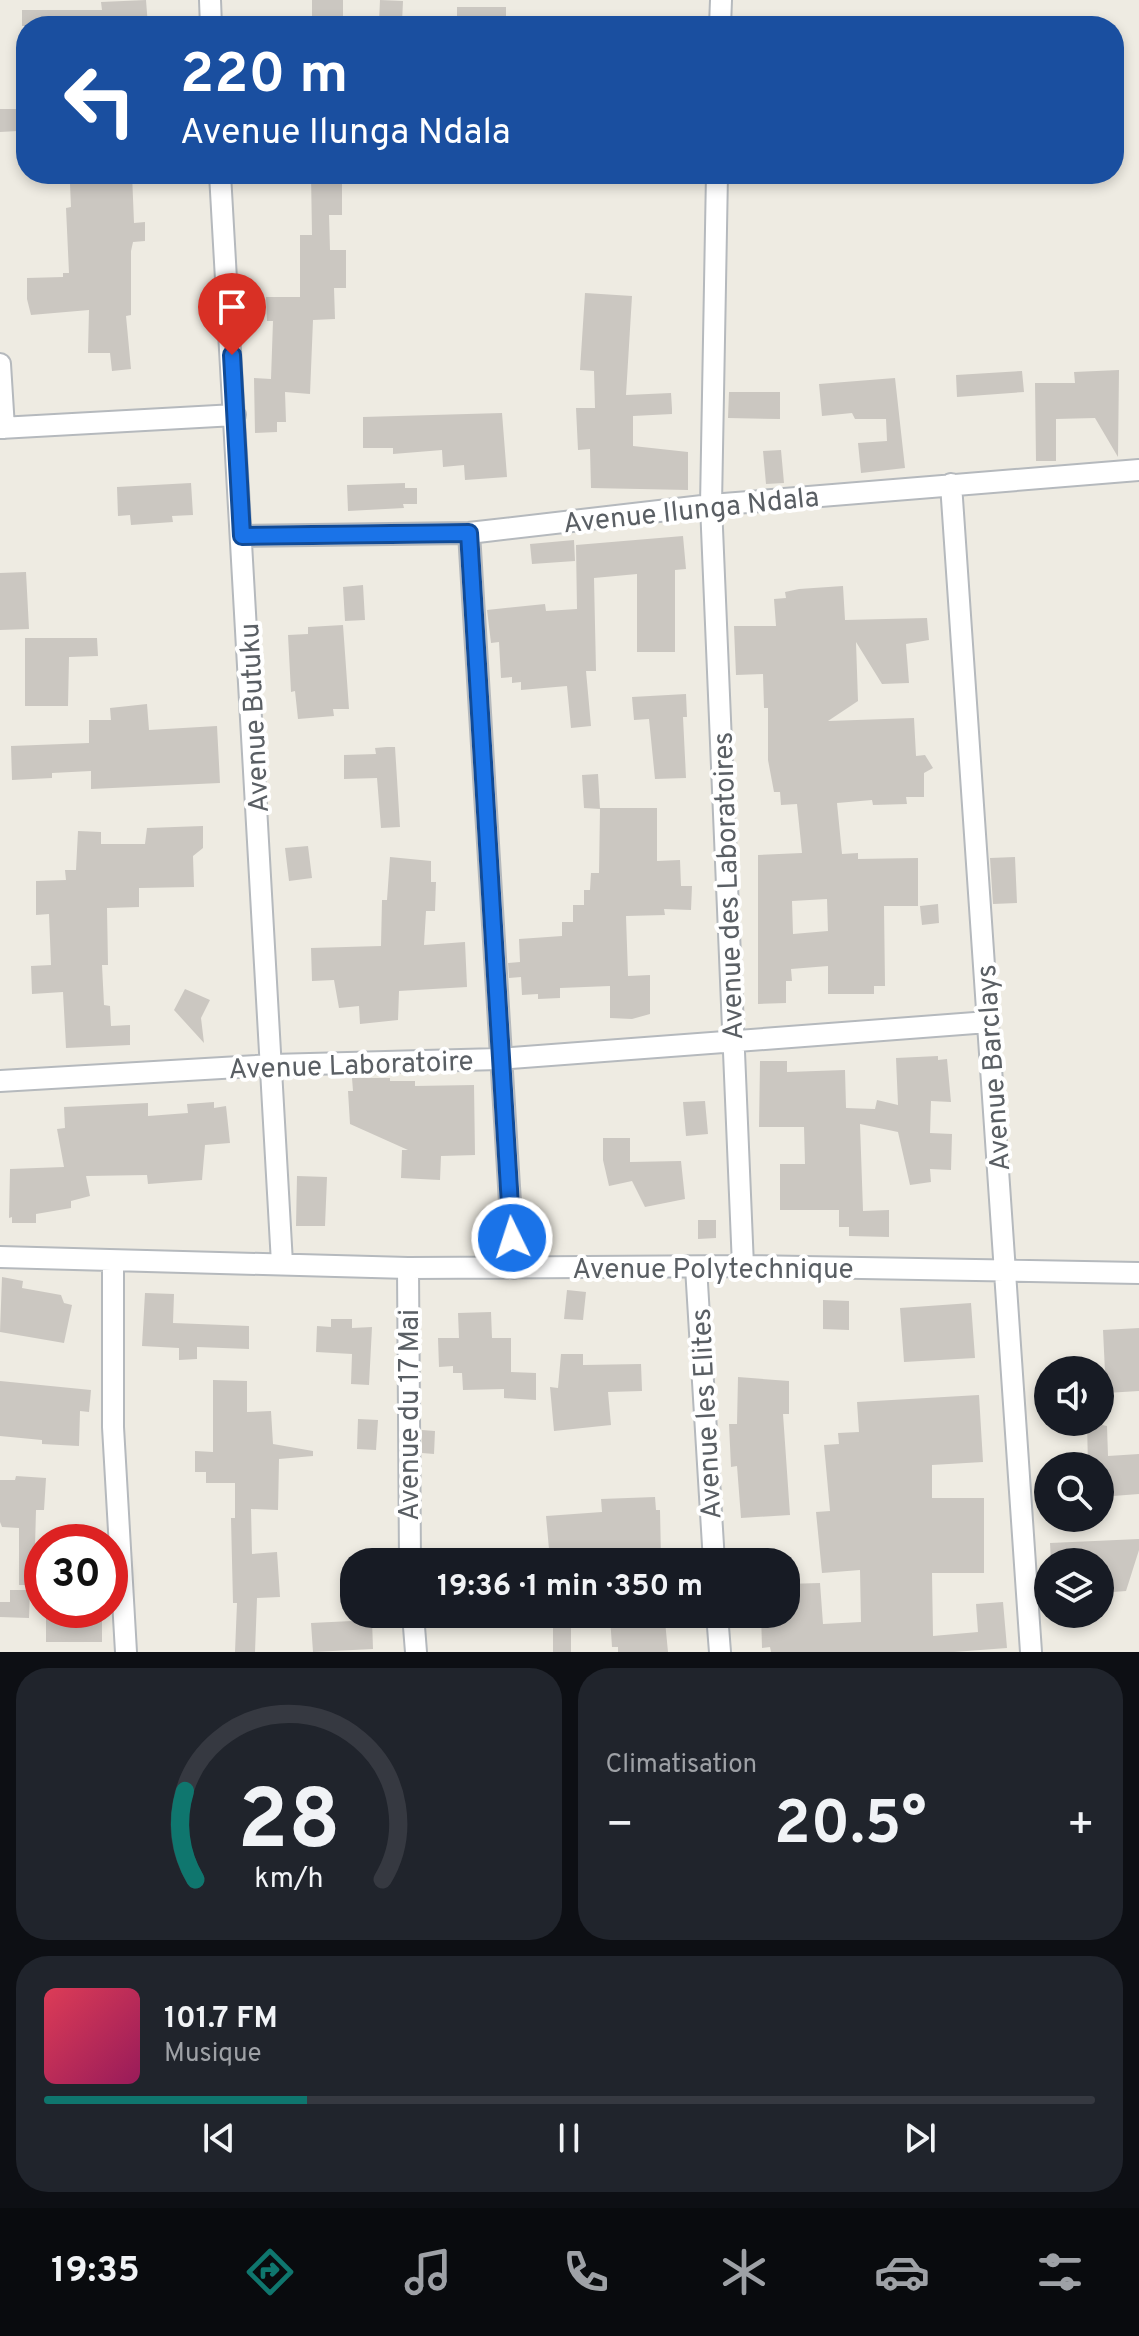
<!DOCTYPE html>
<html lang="fr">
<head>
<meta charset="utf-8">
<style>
  :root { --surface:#171b24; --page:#20242c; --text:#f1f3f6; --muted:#9ea1a6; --line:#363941; --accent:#0f766e }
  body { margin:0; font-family:Overpass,sans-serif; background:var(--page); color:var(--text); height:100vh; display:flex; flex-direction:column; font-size:30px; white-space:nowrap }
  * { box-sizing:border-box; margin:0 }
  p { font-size:26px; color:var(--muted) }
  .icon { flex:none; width:44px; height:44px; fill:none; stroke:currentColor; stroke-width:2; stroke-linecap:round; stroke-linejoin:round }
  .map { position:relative; height:1652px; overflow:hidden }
  .drawer { display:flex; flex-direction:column; gap:16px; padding:16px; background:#0d0f14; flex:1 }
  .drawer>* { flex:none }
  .hud { position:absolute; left:16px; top:16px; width:1108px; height:168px; border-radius:32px; box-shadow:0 4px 12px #0003; background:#1a4fa0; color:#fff; overflow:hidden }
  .buttons { position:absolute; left:1034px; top:1356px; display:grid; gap:16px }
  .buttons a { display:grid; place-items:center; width:80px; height:80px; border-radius:50%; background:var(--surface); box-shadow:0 4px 12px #0003; font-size:40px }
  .speed { position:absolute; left:24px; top:1524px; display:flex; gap:16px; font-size:40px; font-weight:700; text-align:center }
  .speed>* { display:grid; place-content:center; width:104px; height:104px; border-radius:50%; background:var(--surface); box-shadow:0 4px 12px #0003; line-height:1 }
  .speed .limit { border:12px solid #d22; background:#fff; color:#111 }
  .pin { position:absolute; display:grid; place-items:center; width:68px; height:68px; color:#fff; margin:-82px -34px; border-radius:50% 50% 50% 0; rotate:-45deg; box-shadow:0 0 8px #0007 }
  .pin .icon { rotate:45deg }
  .me { position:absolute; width:88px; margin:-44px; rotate:356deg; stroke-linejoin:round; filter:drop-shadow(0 0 6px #0008) }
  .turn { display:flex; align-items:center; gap:28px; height:168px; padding:0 32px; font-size:36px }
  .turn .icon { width:104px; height:104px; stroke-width:2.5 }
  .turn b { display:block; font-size:56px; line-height:68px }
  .big { font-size:60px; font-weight:700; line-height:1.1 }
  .drawer .card { flex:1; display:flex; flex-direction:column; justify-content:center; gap:12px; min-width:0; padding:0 28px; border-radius:32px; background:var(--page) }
  .drawer .dial { align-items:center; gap:0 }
  .dial svg { height:208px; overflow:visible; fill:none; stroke:var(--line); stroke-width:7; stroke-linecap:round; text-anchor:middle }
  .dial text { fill:var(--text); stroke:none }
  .song { display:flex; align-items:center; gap:24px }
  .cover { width:96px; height:96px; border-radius:12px; background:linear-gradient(135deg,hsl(350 70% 55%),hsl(330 70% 35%)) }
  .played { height:8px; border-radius:4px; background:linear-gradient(90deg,var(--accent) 25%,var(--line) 25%) }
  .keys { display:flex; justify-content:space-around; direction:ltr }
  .heat { display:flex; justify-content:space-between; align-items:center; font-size:44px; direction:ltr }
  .drawer .tiles { flex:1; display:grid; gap:16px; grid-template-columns:1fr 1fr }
  .card:last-child { grid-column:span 2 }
  .trip { position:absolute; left:340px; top:1548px; width:460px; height:80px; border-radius:32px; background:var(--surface); box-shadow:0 4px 12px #0003; font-weight:700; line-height:80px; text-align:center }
  .tabs { display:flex; height:128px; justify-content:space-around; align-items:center; background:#090b0e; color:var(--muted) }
  .tabs .icon { width:56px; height:56px }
  .tabs .current { color:var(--accent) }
  .tabs b { font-size:36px; color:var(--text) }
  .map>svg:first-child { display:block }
  .building { fill:#cbc7c1; fill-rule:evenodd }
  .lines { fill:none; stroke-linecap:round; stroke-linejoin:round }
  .minor-casing { stroke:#b5b9bd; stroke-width:24 }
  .minor { stroke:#fff; stroke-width:20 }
  .route-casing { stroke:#114b97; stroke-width:20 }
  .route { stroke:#1a73e8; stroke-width:14 }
  .labels { text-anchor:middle; stroke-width:8; stroke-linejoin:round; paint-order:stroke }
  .street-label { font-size:28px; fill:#5a5f64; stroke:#fff }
</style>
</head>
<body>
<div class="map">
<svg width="1139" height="1652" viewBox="0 0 1139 1652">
  <rect width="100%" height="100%" fill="#eeebe2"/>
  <path class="building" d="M146,0l2,26h-126v-16h80l-1,-8z
    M312,0h31v24h-31z
    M380,0l23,1 -1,22 -23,-1z
    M457,7h49v19h-49z
    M0,109h17l1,22 -18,1z
    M83,174h49l2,49 11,-1v19l-12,1 -2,9v64l-5,1 5,53 -19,2 -2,-18h-22l1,-43 -58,5 -4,-16v-21l36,-1v-4h6l-3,-65 5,-1 -1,-23h13z
    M311,174h31v41h-13l1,35h16v38h-12l1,31 -22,1 -3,74 -25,-2 1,30h-9v10l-22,1 -1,-55 17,1 2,-58h-6l-1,-24h34v-62h12z
    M585,293l47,3 -6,99 45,-2 1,16v5l-39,2v30l55,6v38l-97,-2 -1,-39 -12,1 -2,-42h19l-1,-37 -14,-1z
    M1119,370l-1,87 -23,-39 -39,1v42h-20l-1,-78h40l-1,-11z
    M1022,371l2,21 -67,5 -1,-22z
    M895,378l10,90 -44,5 -3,-30 29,-2 -1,-22h-31l-3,-6 -30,3 -3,-32z
    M729,392h51v27l-52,-1z
    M502,413l5,64 -42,3 -1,-15 -21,2 -1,-17 -49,4v-6h-30v-31z
    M781,450l3,33 -18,1 -3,-33z
    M191,483l2,32 -21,1 1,6 -42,3 -1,-10 -12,1 -1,-29z
    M405,483v5h12v16h-14l1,4 -56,3 -1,-26z
    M683,536l3,33 -11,1v82h-38v-78l-43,4 2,93h-10l5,55 -20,2 -4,-42 -46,4v-8l-9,1v-6l-11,1 -2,-36 -8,1 -4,-33 58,-6 1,7 31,-2 -1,-64z
    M574,540l1,21 -43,3 -2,-20z
    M26,572l3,57 -29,1v-57z
    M363,585l2,35 -20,1 -2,-34z
    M843,586l2,34 82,-2 2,22 -23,4 3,39 -27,1 -26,-42 2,59 -30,20 86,-3 2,38 9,-1 8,13 -9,5v24h-18l1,7 -34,1 -1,-5 -35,3 5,51 16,-1v6l60,-1v48h-34l1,80h-11v8h-46v-28l-37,3 1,12h-6v22l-28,1v-149l44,-2 -5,-49 -16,1 -1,-13h-6l-6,-32v-52h-4l-1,-34 -27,1 -2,-49h42l-2,-27 12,-1 -1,-6 14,-3zM827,899l1,32 -35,3 -1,-33z
    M343,625l6,84h-16l1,7 -36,3 -3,-28 -4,1 -3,-57 20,-1v-7z
    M25,638h72l1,18 -29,1 -1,49h-43z
    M686,694l1,23h-4l3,61 -31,1 -6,-60 -15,1 -2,-23z
    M147,704l2,26 68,-4 3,57 -129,6v-18l-39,2v5l-40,2 -1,-34 78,-3v-23h22l-1,-12z
    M387,747h8l5,80 -19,1 -4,-50 -33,1v-24l32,-1 -1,-6z
    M598,774l2,35 -16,-1 -2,-33z
    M600,808h57v53l23,-1 1,26h11l-1,24 -27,-1 1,6 -39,1 2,60 22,-1v39l-18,5 -22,-1v-32l-50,2v10l-22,1v-5l-16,1 -1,-18 -12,1 -1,-15 12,-1 -1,-23 43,-3v-14h11v-17h11v-15h6l1,-17h8z
    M203,826v22l-10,8 1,31 -55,1v19l-32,1 1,57h-6l2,40 6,1 1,20 19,-1v20l-64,3 -3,-56 -31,2 -1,-28 20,-1 -2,-51 -13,1v-34l30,-1 -1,-10h11l2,-39 23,1v12h44l2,-16z
    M308,846l4,32 -23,3 -4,-33z
    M390,857l41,4v21h5l-1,29h-9l-2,34 41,-3 2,45 -68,4 -1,29 -38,4 -1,-18 -20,2 -5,-28 -22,1 -1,-33 70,-2 1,-46h5z
    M1015,857l2,46 -24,1 -3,-46z
    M938,904l1,19 -17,2 -2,-19z
    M185,989l25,11 -9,18 3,25 -30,-33z
    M938,1056v4l9,-1 4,43 -20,-1 -1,32 22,1 -1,36 -21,-1 1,13 -21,3 -12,-53 -38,-8 3,87 26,-1v27l-40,-1v-9h-10v-17h-59v-46h25l-1,-37h-45l1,-66h27v11l58,-2 1,38 29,1 2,-9 21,5 -2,-47z
    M352,1078h38v3h25v5l59,-1 1,70 -34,1 -1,24 -39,-2 1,-28h6l-58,-26 -2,-33h5z
    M705,1101l3,33 -22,2 -3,-34z
    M214,1102v6l12,-2 4,37 -25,2 -3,35 -54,4 -1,-9 -61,1 4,20 -19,5v7l-35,6v9h-24v-6l-3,1 1,-49 54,-2 -7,-38 8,-1 -1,-21 84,-4v13l40,-3 -1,-9z
    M603,1138h27v24l51,-1 4,38 -40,8 -13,-26 -23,5 -6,-26z
    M297,1176l30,1 -2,49h-29z
    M698,1220h18v18l-18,1z
    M2,1277l21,4 -1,7 39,7 3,8 8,2 -8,38 -64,-11z
    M567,1290l19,2 -3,28 -19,-1z
    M145,1293l29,1 -1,29 76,3v23l-52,-2v12l-18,1v-12l-37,-2z
    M823,1300l26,1v29l-26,-1z
    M971,1303l4,55 -71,4 -4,-54z
    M491,1312l1,26h19v34l25,1v27l-32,-2v-9l-41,1 -1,-17h-9v-7l-14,1 -1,-29h21l-1,-25z
    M331,1319h21v9l20,-1 -3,58 -18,-1 1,-30 -36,-2 1,-26 14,1z
    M1139,1328v63l-33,2 -3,-63z
    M561,1354h22v11l58,-1 1,27 -34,1 3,33 -57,6 -4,-44 8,1z
    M738,1377l51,4v33h-6l7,101 -49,3 -4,-52 -6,1 -2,-43h8z
    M213,1380l34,1v31l24,-1 2,33 40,7v5l-34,3 -1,51 -27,-1 1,45 25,-2 3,45 -23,1 -2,54h-20l2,-49h-4l-2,-85h4v-35h-29v-11h-11v-21l18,1z
    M0,1381l91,9 -2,22 -9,-1 -1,35 -37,-2v-4l-42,-4z
    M979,1395l4,67 -51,3v33h52v75h-52l1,63 45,-4 -2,-28 27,-2 4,46 -53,4h-183l-1,-5 -8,1 -1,-34h25v-30l34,-1 3,41 38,-2 -1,-52 -38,3 -6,-61 14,-1 -6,-66 15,-1 -1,-11 21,-1 -2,-30z
    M358,1419l20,1 -2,30 -19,-1z
    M1087,1422l20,4 1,30 31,-2v40l-39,3v-31h-12z
    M422,1430l13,1 -1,23 -12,-1z
    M16,1476l30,2 -2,32h-8l-2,75h-15v-57l-17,-1 -2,-5v-42h15z
    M655,1497l1,13h4l1,47 -41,-2 -70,5 -4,-44 56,-4 -1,-13z
    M1139,1539v11l-13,41 -26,2v-31h-49l-1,-19z
    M10,1590h20l-1,28 -29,-1v-15h10z
    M46,1610h56v32h-56z
    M553,1614h18v38h-18z
    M641,1614l1,8 23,-1 3,31h-50v-5h-6l-2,-31z
    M372,1620l1,29 -60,3 -2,-29z"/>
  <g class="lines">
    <g class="minor-casing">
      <path id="minor" d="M210,0l1,26
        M720,26l1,-26
        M220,174l62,1089
        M717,174l-6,331 32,761
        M0,364l4,64
        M0,428l235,-13
        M951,484l80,1168
        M469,533l45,735
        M242,536l227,-3 242,-28 428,-35
        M0,1081l272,-16 227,-6 489,-37
        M0,1257l408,11 335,-2 396,7
        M113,1261v166l13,225
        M696,1267l18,295
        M408,1268l2,294
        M413,1614l3,38
        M717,1614l3,38"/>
    </g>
    <use href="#minor" class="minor"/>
  </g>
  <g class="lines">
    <g class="route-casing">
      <path id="route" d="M232,355l10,181 227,-3 43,705"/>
    </g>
    <use href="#route" class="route"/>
  </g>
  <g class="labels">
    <g class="street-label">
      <text transform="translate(691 509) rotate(-6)" y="10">Avenue Ilunga Ndala</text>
      <text transform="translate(253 718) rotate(-93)" y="10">Avenue Butuku</text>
      <text transform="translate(727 886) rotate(-92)" y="10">Avenue des Laboratoires</text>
      <text transform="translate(351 1064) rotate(-2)" y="10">Avenue Laboratoire</text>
      <text transform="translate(992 1068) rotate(-94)" y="10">Avenue Barclays</text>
      <text x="713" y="1278">Avenue Polytechnique</text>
      <text transform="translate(705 1414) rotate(-93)" y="10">Avenue les Elites</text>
      <text transform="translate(408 1415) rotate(-90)" y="10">Avenue du 17 Mai</text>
    </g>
  </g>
</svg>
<div class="buttons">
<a><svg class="icon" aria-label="sound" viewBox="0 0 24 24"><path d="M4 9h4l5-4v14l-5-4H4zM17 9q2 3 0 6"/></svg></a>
<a><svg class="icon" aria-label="search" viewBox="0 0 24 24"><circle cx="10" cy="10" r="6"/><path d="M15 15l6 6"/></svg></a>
<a><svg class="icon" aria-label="layers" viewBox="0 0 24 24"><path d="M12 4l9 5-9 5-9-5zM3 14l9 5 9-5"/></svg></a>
</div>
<div class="speed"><div class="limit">30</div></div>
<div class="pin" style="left:232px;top:355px;background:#d93025"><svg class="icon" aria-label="arrive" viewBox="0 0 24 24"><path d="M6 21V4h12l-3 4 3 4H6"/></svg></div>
<svg class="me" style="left:512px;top:1238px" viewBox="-20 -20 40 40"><circle r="17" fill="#1a73e8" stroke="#fff" stroke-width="3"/><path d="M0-11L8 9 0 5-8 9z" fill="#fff"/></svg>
<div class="trip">19:36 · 1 min · 350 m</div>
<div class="hud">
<div class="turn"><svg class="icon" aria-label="left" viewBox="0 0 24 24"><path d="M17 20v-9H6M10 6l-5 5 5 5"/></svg><div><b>220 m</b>Avenue Ilunga Ndala</div></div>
</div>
</div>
<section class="drawer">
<div class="tiles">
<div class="card dial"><svg viewBox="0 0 100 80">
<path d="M14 69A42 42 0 1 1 86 69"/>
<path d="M14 69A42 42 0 0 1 10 35" stroke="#0f766e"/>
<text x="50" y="56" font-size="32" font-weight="700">28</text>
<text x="50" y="72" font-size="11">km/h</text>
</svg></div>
<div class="card"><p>Climatisation</p>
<div class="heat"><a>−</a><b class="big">20.5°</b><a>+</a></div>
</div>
<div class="card">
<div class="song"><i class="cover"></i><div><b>101.7 FM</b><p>Musique</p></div></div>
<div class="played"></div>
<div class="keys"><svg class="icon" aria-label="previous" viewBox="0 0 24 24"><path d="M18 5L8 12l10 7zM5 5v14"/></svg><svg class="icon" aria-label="pause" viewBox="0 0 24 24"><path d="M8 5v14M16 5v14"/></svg><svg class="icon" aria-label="next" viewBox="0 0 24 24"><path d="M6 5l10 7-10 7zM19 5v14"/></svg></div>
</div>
</div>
</section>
<nav class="tabs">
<b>19:35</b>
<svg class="icon current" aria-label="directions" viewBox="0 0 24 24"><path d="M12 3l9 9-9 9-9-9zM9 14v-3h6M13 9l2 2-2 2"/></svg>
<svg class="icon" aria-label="music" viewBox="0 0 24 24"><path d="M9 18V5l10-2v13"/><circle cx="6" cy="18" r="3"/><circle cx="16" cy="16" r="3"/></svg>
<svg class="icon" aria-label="phone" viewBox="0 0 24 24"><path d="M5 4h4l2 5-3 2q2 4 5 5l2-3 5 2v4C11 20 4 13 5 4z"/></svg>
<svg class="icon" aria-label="climate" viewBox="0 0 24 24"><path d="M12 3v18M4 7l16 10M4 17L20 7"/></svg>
<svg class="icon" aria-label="car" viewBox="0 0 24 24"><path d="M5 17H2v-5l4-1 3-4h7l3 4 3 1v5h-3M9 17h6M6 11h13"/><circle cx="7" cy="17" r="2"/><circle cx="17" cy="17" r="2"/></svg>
<svg class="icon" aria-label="filters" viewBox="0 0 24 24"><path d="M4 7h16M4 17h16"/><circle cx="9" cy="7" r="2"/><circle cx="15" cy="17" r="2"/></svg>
</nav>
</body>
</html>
